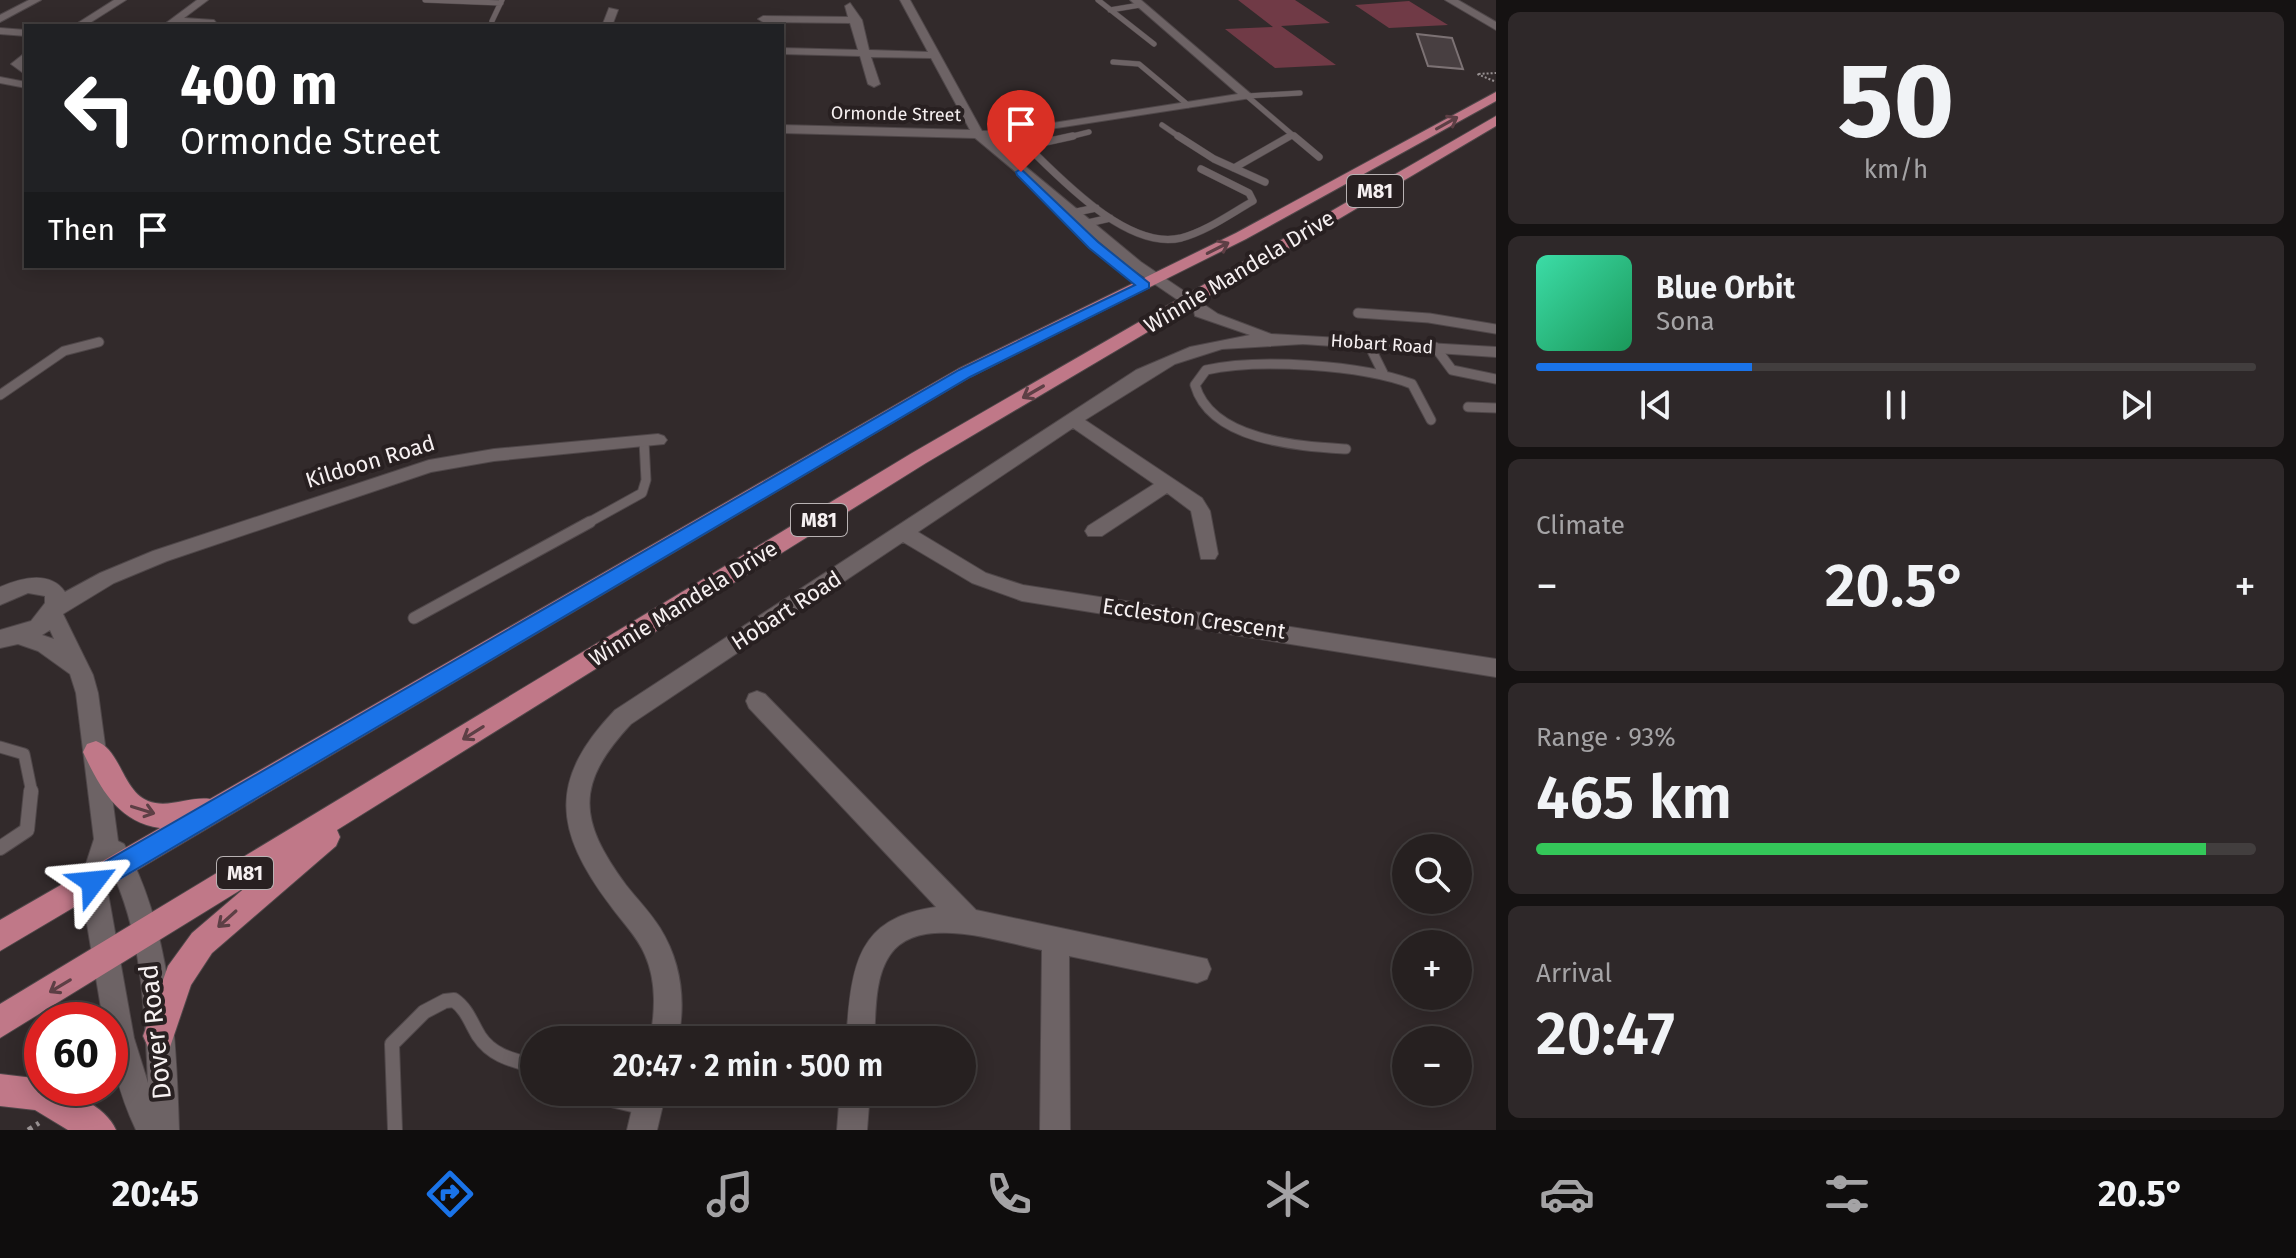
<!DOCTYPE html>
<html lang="en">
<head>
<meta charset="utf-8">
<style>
  :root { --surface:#262020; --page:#2e2829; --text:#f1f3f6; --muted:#a4a3a5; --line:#423e3e; --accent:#1a73e8 }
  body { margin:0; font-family:"Fira Sans",sans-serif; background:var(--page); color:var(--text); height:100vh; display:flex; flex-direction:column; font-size:30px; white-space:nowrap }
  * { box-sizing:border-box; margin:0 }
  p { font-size:26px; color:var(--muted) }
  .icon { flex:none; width:44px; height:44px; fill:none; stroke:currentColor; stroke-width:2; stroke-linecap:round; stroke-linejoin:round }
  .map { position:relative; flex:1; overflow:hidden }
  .sheet { display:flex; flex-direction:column; gap:12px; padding:12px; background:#151212; width:800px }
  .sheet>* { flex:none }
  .hud { position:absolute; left:24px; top:24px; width:760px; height:244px; border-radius:0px; box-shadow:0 4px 20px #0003,0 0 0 2px var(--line); background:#202124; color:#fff; overflow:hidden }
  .buttons { position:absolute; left:1392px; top:834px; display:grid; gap:16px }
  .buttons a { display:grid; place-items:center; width:80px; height:80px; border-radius:50%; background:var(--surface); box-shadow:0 4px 20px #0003,0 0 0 2px var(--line); font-size:40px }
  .speed { position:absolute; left:24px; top:1002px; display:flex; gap:16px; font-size:40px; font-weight:700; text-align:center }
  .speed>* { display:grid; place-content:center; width:104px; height:104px; border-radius:50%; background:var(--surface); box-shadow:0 4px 20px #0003,0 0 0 2px var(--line); line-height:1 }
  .speed .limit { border:12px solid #d22; background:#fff; color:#111 }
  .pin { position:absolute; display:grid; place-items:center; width:68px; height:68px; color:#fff; margin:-82px -34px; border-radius:50% 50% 50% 0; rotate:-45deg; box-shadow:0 0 8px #0007 }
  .pin .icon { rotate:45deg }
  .me { position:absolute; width:88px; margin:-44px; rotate:61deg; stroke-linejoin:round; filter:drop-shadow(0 0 6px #0008) }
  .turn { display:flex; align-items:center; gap:28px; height:168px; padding:0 24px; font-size:36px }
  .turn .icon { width:104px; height:104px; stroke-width:2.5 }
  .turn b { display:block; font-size:56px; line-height:68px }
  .then { display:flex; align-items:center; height:76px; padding:0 24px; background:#0003; gap:16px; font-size:30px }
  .big { font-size:60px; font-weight:600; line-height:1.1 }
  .sheet .widget { flex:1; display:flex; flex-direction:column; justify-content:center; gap:12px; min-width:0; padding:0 28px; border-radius:12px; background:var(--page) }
  .sheet .dial { align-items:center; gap:0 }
  .dial b { font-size:104px; line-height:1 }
  .song { display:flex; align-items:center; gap:24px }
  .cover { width:96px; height:96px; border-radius:12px; background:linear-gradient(135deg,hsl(160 70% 55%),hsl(150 70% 35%)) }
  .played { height:8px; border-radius:4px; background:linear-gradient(90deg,var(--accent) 30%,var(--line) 30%) }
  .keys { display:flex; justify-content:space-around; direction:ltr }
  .heat { display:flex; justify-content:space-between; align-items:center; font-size:44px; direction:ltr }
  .charge { height:12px; border-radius:6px; background:linear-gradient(90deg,#34c759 93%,var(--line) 0) }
  .trip { position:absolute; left:520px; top:1026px; width:456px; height:80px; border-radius:40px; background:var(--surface); box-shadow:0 4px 20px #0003,0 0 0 2px var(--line); font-weight:600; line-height:80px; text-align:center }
  .dock { display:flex; height:128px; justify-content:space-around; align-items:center; background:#0f0d0d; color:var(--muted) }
  .dock .icon { width:56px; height:56px }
  .dock .active { color:var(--accent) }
  .dock b { font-size:36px; color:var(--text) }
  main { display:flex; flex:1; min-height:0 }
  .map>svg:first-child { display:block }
  .green { fill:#703a46 }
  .building { fill:#483f41; stroke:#7c7274; stroke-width:2 }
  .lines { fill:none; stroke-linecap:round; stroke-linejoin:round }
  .service-far4-casing { stroke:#4f4749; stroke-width:6 }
  .service-far3-casing { stroke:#4f4749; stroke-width:8 }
  .service-far2-casing { stroke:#4f4749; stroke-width:11 }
  .service-far1-casing { stroke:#4f4749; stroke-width:13 }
  .service-casing { stroke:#4f4749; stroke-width:16 }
  .minor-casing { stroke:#4f4749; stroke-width:2 }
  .tertiary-casing { stroke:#4f4749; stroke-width:2 }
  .primary-casing { stroke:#4f4749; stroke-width:2 }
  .path-far1 { stroke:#979091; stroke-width:2; stroke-dasharray:2 2; stroke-linecap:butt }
  .path { stroke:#979091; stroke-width:5; stroke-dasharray:5 5; stroke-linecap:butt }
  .service-far4 { stroke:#6d6365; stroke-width:5 }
  .service-far3 { stroke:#6d6365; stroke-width:7 }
  .service-far2 { stroke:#6d6365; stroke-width:9 }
  .service-far1 { stroke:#6d6365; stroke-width:11 }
  .service { stroke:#6d6365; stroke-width:14 }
  .minor { fill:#6d6365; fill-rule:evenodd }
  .tertiary { fill:#6d6365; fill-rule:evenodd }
  .primary { fill:#c07888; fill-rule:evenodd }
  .oneway { stroke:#5d3f45 }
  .route { fill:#1a73e8; stroke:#114b97; stroke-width:2 }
  .labels { text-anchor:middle; stroke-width:8; stroke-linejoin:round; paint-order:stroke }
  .far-street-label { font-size:18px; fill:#f6f0f1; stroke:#282021 }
  .shield { fill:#282021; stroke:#b8b2b3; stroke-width:2 }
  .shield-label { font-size:20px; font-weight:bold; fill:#f6f0f1 }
  .street-label { font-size:22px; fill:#f6f0f1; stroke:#282021 }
  .near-street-label { font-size:26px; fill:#f6f0f1; stroke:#282021 }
</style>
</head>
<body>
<main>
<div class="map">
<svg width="1496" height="1130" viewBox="0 0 1496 1130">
  <rect width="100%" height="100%" fill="#322a2b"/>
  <path class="green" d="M1238,0h57l35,23 -49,3 55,39 -61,3 -50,-39 48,-2z
    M1409,1l39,24 -59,3 -34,-23z"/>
  <path class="building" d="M1417,34l35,4 11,31 -35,-3z"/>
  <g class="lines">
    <g class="service-far4-casing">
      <path id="service-far4" d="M425,0l76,3
        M1098,0l56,44
        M1110,10l30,-5
        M492,21l10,-21
        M1113,62l26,2 49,41
        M1247,96l49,42
        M1247,96l53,-3
        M1162,125l19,13
        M1065,138l24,-6
        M1287,138l4,-3"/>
    </g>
    <g class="service-far3-casing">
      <path id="service-far3" d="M1073,136l-46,10c34,33 101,105 154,92 26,-7 49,-24 72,-37l-4,-8 -48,-24
        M1178,136l36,23 51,23
        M1294,136l25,21
        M1234,168l56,-32
        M1062,215l34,-7
        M1075,226l35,-8"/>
    </g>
    <g class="service-far2-casing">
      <path id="service-far2" d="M1358,313l71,5 67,11
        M1368,343l15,30
        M1435,347l17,23 44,9
        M0,395l64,-44 35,-9
        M1468,407l28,1
        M1346,449c-47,-3 -135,-8 -151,-64l11,-15c52,-12 156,-5 206,14l19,36
        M586,524l56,-31 4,-13 -2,-39"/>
    </g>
    <g class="service-far1-casing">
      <path id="service-far1" d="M414,618l176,-96
        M0,747l24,7 8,39"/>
    </g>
    <g class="service-casing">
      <path id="service" d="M0,848l27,-18 4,-39
        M578,1092l67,16
        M395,1130l-3,-86 32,-32 21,-11 9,-1c13,9 17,23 25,36 13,20 34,24 55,30"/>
    </g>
    <g class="minor-casing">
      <path id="minor" d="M29,0h12l-41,22v-7z
        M114,0h12l-41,26h-12z
        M197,0h11l-24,18 30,2 4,5 -56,1z
        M900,0h10l72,131h20l236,-37 -108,-94h11l110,94v4l-260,40 150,124 77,52 53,20 225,13v10l-193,-13 -81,5 -47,15 -90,56 117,78 8,13 8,43 -3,5h-14l-10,-48 -24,-18 -65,43h-14l-3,-5 3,-5 66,-42 -81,-56 -155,104 68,41 37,12 473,74v18l-474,-76 -50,-18 -69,-41 -272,182c-56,60 -53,96 -5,161 11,14 24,27 34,43 21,34 26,73 18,112h-28c5,-28 7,-58 -5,-85 -8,-19 -23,-33 -35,-50 -56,-75 -62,-125 5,-195l521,-340 54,-23 60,-12 -55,-19 -1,-5 -63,-43 -156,-130 -193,-5v-8l188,5 -39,-72 -60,-1 9,27 -6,3 -6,-3 -8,-28 -78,-2v-6l76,2 -8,-27 -87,-1 -5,-3 5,-3 85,1 -3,-11 5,-3 12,17 7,30 59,2z
        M609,8l9,2 -6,16h-10z
        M675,23h87l5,3h-97z
        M0,28l26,2v6l-26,-2z
        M26,52l-3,12 3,3v8l-15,-11z
        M0,77l26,5v6l-26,-5z
        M658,434l6,2 3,4 -3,4 -170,17 -63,11 -264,89 -53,22 -51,31 30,61 5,18 20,148 6,3c47,86 52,189 55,286h-43c-17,-36 -26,-70 -26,-110h-7l-23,-138 14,-43 -18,-146 -6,-19 -32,-23 -20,-7 -18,4v-18l31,-9 14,-18v-7l-17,-3 -28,12v-18c21,-9 50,-17 65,5l35,-19 53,-22 276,-91 65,-11zM50,630l4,9 -12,-4zM110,868c32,63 35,145 38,215l-14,-45 -28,-156z
        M757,691l8,3 211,216 231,49 4,10 -4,10 -10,4 -128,-27 1,174h-30l2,-180c-41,-8 -124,-37 -152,5 -16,23 -14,59 -16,85h-28c6,-71 8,-122 90,-133l-187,-199 -3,-7 3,-7z
        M636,1092h30l-9,38h-30z
        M840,1092h30l-3,38h-30z"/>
    </g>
    <g class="tertiary-casing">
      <path id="tertiary" d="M1445,0h13l38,22v8z"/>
    </g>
    <g class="primary-casing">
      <path id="primary" d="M1496,92v9l-250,138 -276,138 -970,574v-31l160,-92c-42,-6 -60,-40 -77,-76l4,-8 9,-3c25,9 26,49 52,60 20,8 42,-5 62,-2l748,-430 278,-136z
        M1496,116v10l-570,337 -589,367 3,7 -4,9 -124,107 -21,32 -21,62 -11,5 -11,-5 -5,-11 25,-70 24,-33 55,-47 -247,152v-34l912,-551z
        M0,1074l42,5v9c25,0 64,18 74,42h-48l-33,-20 -35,-4z"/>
    </g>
    <path class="path-far1" d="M1494,81l-17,-7 19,-1"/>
    <path class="path" d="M28,1130l11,-7"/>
    <use href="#service-far4" class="service-far4"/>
    <use href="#service-far3" class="service-far3"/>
    <use href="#service-far2" class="service-far2"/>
    <use href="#service-far1" class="service-far1"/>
    <use href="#service" class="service"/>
    <use href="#minor" class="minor"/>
    <use href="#tertiary" class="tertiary"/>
    <use href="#primary" class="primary"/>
  </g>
  <defs><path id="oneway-shaft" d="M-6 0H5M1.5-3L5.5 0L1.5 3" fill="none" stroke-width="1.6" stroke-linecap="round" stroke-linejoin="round" transform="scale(2)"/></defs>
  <g class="oneway">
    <use href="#oneway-shaft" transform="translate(1447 123) rotate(-29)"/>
    <use href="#oneway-shaft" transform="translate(1218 248) rotate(-27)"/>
    <use href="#oneway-shaft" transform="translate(1033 392) rotate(150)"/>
    <use href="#oneway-shaft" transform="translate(473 733) rotate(148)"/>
    <use href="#oneway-shaft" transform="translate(143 810) rotate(17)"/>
    <use href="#oneway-shaft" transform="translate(227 919) rotate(138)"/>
    <use href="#oneway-shaft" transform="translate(60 986) rotate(149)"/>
  </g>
  <path class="route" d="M1021,169l77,73 51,41v5l-179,89 -869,513 -8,3 -9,-3 -3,-8 3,-8 875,-504 176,-85 -46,-37 -72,-73 -1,-3z"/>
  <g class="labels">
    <g class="far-street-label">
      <text transform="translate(896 114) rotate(1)" y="6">Ormonde Street</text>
      <text transform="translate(1382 344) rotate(4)" y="6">Hobart Road</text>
    </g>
    <g class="shield">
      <rect x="1347" y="175" width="56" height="32" rx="6"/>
      <rect x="791" y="504" width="56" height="32" rx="6"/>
      <rect x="217" y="857" width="56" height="32" rx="6"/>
    </g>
    <g class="shield-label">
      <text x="1375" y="198">M81</text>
      <text x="819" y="527">M81</text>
      <text x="245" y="880">M81</text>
    </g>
    <g class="street-label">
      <text transform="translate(1239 271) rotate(-31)" y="8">Winnie Mandela Drive</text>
      <text transform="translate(370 461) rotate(-17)" y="8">Kildoon Road</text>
      <text transform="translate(683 603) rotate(-32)" y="8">Winnie Mandela Drive</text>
      <text transform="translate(786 610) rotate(-33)" y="8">Hobart Road</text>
      <text transform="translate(1194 618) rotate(8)" y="8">Eccleston Crescent</text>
    </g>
    <g class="near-street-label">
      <text transform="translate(155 1032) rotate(-96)" y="9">Dover Road</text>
    </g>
  </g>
</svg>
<div class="buttons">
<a><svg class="icon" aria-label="search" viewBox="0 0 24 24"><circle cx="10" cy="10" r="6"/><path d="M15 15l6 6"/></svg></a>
<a>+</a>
<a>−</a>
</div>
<div class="speed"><div class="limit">60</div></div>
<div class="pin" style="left:1021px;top:172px;background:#d93025"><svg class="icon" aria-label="arrive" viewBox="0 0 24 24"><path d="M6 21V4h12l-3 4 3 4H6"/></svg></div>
<svg class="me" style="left:93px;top:882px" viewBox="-20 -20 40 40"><path d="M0-17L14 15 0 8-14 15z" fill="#1a73e8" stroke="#fff" stroke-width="4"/></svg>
<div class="trip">20:47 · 2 min · 500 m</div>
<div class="hud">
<div class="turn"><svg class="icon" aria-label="left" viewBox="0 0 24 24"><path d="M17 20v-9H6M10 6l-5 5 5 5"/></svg><div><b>400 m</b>Ormonde Street</div></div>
<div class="then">Then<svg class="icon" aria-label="arrive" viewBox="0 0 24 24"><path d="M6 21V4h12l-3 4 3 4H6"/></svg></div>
</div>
</div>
<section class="sheet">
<div class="widget dial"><b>50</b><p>km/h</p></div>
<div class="widget">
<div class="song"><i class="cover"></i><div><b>Blue Orbit</b><p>Sona</p></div></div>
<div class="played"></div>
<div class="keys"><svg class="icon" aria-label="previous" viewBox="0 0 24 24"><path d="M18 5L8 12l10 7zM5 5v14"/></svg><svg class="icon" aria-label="pause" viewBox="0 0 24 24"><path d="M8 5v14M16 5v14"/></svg><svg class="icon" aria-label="next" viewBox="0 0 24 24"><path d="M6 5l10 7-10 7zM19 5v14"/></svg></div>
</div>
<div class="widget"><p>Climate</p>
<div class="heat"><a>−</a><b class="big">20.5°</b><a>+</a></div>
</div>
<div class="widget"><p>Range · 93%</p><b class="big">465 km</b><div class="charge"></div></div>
<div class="widget"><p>Arrival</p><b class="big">20:47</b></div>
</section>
</main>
<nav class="dock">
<b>20:45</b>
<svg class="icon active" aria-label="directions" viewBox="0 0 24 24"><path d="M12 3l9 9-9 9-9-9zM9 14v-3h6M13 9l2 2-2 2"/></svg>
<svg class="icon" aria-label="music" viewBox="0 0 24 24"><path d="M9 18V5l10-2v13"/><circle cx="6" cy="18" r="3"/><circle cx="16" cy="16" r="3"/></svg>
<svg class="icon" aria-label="phone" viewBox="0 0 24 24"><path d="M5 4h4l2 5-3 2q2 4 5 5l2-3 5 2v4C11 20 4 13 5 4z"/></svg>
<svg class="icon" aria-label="climate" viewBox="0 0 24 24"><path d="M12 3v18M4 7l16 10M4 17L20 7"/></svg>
<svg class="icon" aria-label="car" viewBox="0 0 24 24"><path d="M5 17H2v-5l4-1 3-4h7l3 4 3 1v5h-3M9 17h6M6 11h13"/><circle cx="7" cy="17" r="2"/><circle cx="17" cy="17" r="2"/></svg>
<svg class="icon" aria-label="filters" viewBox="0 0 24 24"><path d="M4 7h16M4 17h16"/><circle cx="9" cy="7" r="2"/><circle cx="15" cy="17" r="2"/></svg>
<b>20.5°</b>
</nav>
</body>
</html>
